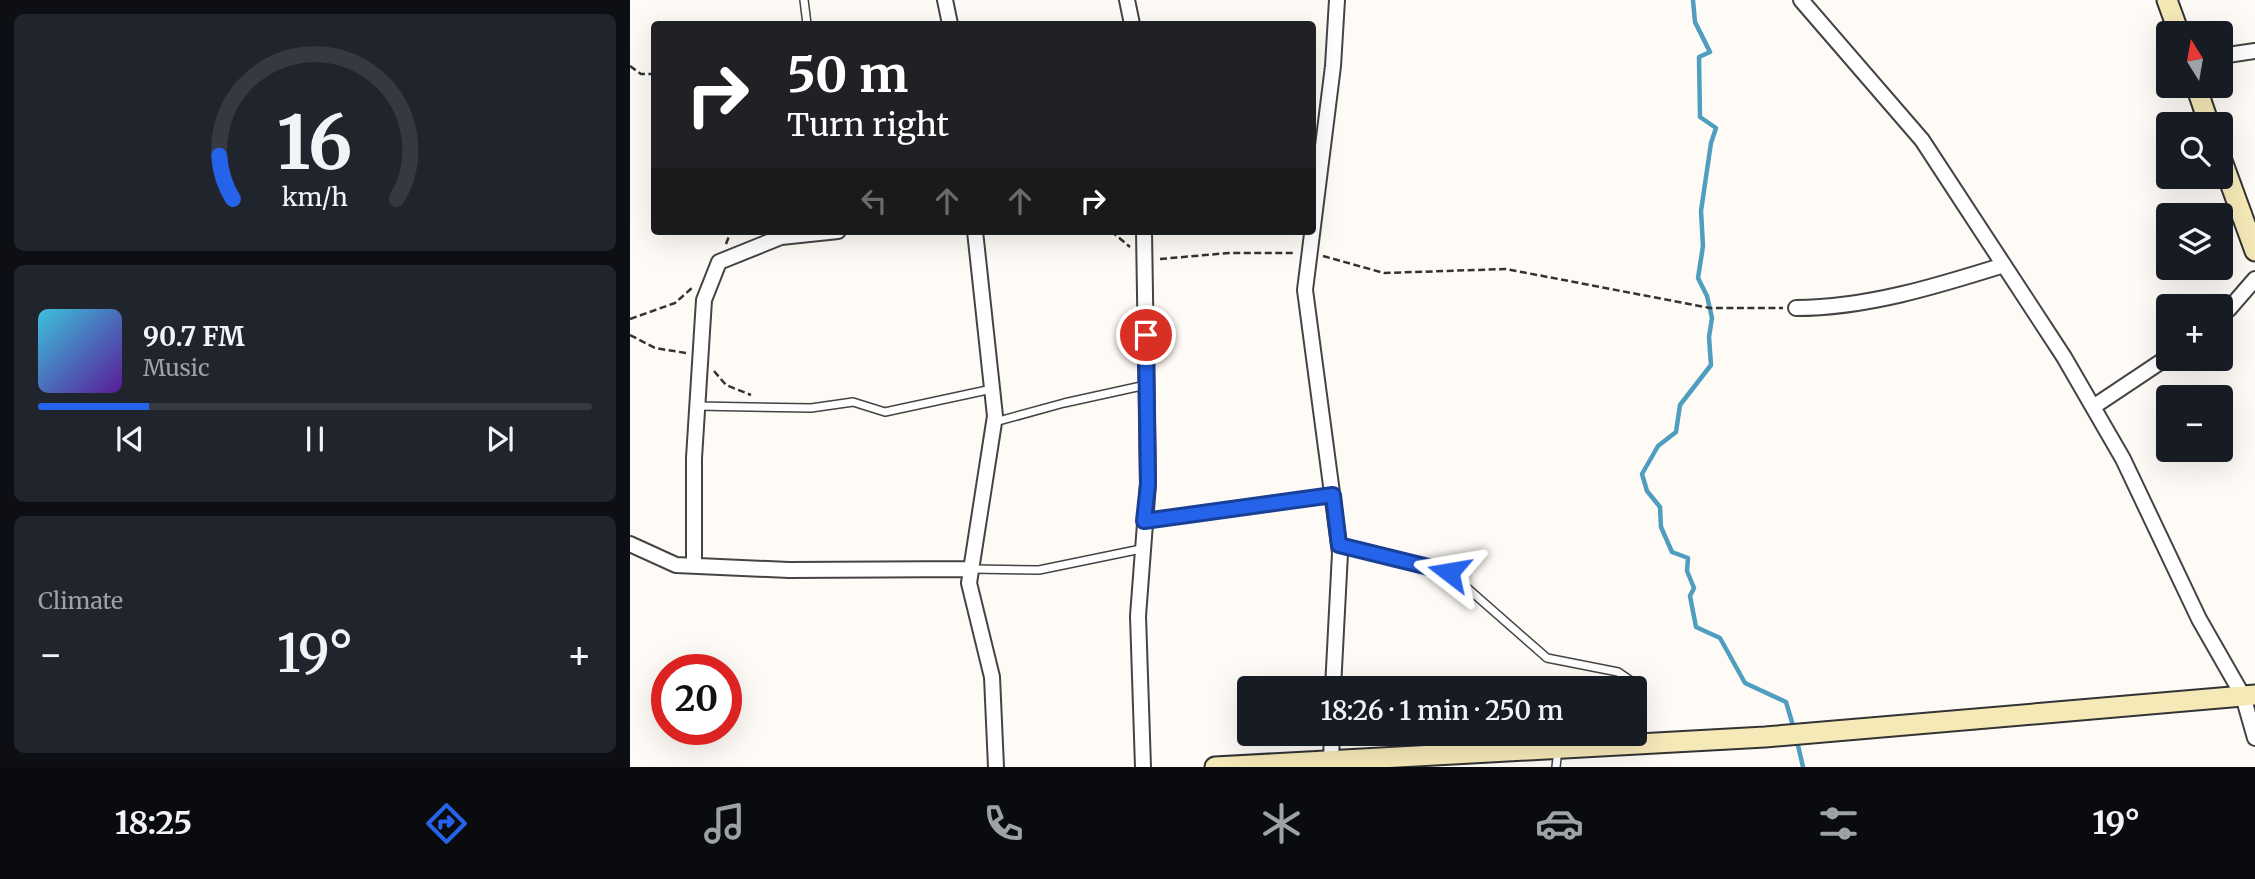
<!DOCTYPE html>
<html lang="en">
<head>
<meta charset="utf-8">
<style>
  :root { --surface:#171b24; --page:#20242c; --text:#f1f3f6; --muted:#9ea1a6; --line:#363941; --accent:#2563eb }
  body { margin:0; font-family:Merriweather,serif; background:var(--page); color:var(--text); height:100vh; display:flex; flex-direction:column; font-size:26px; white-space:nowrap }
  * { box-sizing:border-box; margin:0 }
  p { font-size:23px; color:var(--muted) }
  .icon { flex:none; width:38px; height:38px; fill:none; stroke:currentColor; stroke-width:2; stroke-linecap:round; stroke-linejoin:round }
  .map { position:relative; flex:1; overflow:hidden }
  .drawer { display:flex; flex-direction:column; gap:14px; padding:14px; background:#0d0f14; width:630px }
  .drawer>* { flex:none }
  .banner { position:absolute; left:21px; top:21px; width:665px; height:214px; border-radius:7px; box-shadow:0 7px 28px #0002; background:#202124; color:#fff; overflow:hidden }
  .needle { width:46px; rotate:349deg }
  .buttons { position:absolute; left:1526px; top:21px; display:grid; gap:14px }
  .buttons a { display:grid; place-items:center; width:77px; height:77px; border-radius:7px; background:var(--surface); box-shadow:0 7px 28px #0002; font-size:35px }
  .speed { position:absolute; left:21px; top:654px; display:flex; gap:14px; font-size:35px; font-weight:700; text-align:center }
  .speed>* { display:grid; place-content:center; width:91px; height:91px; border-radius:50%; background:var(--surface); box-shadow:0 7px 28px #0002; line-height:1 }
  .speed .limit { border:10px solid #d22; background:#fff; color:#111 }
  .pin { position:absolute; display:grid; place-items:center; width:60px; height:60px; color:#fff; margin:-30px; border:4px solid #fff; border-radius:50%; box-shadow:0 2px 7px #0007 }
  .me { position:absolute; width:77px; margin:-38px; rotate:284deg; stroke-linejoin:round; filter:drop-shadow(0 0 5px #0008) }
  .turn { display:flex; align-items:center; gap:24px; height:147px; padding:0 21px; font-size:32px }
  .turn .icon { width:91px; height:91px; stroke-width:2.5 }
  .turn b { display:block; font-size:49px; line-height:60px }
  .lanes { display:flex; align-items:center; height:66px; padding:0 21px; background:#0003; justify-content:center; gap:35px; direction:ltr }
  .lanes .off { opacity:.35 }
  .big { font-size:52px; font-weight:600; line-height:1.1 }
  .drawer .tile { flex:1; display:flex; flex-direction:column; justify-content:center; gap:10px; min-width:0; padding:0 24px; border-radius:10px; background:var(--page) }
  .drawer .dial { align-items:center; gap:0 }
  .dial svg { height:182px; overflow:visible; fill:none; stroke:var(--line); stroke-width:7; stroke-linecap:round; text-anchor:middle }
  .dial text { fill:var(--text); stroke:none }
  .song { display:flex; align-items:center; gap:21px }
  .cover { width:84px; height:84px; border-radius:10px; background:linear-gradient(135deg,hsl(190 70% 55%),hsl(270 70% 35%)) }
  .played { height:7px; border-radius:4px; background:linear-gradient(90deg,var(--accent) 20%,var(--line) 20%) }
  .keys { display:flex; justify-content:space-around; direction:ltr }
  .heat { display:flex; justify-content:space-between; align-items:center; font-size:38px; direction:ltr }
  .trip { position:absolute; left:607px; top:676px; width:410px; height:70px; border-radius:7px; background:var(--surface); box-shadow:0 7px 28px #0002; font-weight:600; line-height:70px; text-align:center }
  .dock { display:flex; height:112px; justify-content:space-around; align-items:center; background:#090b0e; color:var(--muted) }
  .dock .icon { width:49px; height:49px }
  .dock .on { color:var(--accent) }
  .dock b { font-size:32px; color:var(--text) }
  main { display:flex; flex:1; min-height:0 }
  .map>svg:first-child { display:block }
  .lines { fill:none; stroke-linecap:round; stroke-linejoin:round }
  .stream { stroke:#4f9dbf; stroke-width:4.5 }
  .lane-casing { stroke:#444; stroke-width:10 }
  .street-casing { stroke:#444; stroke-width:18 }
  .secondary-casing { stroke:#333; stroke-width:23 }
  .path { stroke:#333; stroke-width:2.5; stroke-dasharray:7 3.5; stroke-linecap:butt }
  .lane { stroke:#fff; stroke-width:7 }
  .street { stroke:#fff; stroke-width:14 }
  .secondary { stroke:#f6e9b8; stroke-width:19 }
  .route-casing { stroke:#184099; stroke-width:18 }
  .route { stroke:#2563eb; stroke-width:12 }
</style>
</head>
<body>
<main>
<section class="drawer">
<div class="tile dial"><svg viewBox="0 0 100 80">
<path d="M14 69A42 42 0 1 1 86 69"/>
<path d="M14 69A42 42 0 0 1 8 50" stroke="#2563eb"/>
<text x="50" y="56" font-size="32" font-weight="700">16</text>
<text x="50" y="72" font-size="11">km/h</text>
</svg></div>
<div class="tile">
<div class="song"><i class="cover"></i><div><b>90.7 FM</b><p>Music</p></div></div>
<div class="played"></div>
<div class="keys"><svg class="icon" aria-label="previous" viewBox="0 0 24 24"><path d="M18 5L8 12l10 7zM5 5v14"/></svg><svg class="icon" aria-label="pause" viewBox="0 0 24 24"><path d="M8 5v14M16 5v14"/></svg><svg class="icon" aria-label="next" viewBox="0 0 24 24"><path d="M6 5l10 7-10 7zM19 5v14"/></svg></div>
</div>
<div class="tile"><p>Climate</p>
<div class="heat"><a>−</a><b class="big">19°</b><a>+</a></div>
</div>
</section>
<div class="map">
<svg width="1625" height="767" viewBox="0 0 1625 767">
  <rect width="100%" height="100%" fill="#fefbf6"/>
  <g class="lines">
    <path class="stream" d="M1063,0l2,22 15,30 -11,5 1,60 16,11 -5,15 -10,68 2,35 -5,32 9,18 5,22 -3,19 2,28 -31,40 -4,27 -18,14 -16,28 5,17 13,16 1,20 11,25 16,6 -1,13 7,17 -4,8 6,31 24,11 25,45 41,19 8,27
      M1167,741l6,26"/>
    <g class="lane-casing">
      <path id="lane" d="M174,0l3,24
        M67,406l114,2 42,-6 32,10 107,-23
        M365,422l69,-19 82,-18
        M515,521l188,-26
        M709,545l110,27 98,86 71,14 19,13 5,56
        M342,569l67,1 102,-21
        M926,767l2,-18"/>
    </g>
    <g class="street-casing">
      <path id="street" d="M315,0l5,24
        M497,0l5,24
        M1171,0l121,140 142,217 59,102 76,160 44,77 12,42
        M1591,56l34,-5
        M345,231l20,185 -26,167 23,94 4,90
        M1166,308c70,0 141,-22 208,-43
        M1591,316l8,-7 26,-30
        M1463,407l75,-50
        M0,544l46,21 113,5 182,-1
        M64,566v-108l10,-158 15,-38 62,-25 57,-6
        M703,688l7,-135 -35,-263 28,-224 4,-66
        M701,761l1,-28
        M513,767l-5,-151 10,-132 -4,-253"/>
    </g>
    <g class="secondary-casing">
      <path id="secondary" d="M1537,0l12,33
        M1566,86l13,38
        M1591,158l34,93
        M585,767l550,-30 490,-42"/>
    </g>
    <path class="path" d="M0,66l11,8h13
      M481,231l19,16
      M96,244l5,-13
      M693,256l61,17 122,-4 204,39h73
      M530,259l69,-6h67
      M0,319l45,-16 18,-16
      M0,335l25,13 31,5
      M84,371l12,14 25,10"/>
    <use href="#lane" class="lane"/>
    <use href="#street" class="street"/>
    <use href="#secondary" class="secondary"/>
  </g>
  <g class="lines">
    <g class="route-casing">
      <path id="route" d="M516,335l2,149 -4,37 189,-26 6,50 110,27"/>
    </g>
    <use href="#route" class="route"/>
  </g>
</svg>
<div class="buttons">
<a><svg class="needle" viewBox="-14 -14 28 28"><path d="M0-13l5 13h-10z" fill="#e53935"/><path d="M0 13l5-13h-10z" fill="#9ea1a6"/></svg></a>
<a><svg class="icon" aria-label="search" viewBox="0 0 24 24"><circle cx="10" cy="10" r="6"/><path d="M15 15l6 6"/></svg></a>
<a><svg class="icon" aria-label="layers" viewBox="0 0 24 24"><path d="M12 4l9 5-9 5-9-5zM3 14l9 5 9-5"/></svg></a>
<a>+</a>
<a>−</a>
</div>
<div class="speed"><div class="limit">20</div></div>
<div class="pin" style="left:516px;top:335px;background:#d93025"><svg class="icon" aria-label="arrive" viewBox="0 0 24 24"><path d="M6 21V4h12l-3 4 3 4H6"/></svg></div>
<svg class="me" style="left:819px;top:572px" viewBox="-20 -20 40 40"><path d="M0-17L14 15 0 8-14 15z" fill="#2563eb" stroke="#fff" stroke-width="4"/></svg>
<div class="trip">18:26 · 1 min · 250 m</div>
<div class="banner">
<div class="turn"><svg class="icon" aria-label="right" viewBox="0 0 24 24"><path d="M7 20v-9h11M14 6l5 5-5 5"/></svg><div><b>50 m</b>Turn right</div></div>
<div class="lanes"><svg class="icon off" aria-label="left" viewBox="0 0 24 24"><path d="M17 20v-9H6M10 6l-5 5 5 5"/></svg><svg class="icon off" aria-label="ahead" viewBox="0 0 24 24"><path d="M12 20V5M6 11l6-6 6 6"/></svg><svg class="icon off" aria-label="ahead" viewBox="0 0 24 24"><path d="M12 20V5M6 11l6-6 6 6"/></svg><svg class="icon" aria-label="right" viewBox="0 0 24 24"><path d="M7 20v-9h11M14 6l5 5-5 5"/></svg></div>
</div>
</div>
</main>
<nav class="dock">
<b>18:25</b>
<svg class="icon on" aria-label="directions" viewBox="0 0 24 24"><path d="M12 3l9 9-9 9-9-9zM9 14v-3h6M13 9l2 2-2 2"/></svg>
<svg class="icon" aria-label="music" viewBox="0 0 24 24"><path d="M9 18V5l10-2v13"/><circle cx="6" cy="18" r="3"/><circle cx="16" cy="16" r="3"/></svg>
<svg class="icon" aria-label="phone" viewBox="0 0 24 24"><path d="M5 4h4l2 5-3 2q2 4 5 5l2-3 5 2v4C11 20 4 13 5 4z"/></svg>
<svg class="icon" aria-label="climate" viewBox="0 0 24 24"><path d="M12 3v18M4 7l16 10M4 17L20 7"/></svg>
<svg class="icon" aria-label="car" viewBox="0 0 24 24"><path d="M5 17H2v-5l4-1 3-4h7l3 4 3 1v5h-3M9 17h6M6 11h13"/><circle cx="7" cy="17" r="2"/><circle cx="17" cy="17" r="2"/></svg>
<svg class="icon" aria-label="filters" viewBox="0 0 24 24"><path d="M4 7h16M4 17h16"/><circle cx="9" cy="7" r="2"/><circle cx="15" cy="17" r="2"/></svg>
<b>19°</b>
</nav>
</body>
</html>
